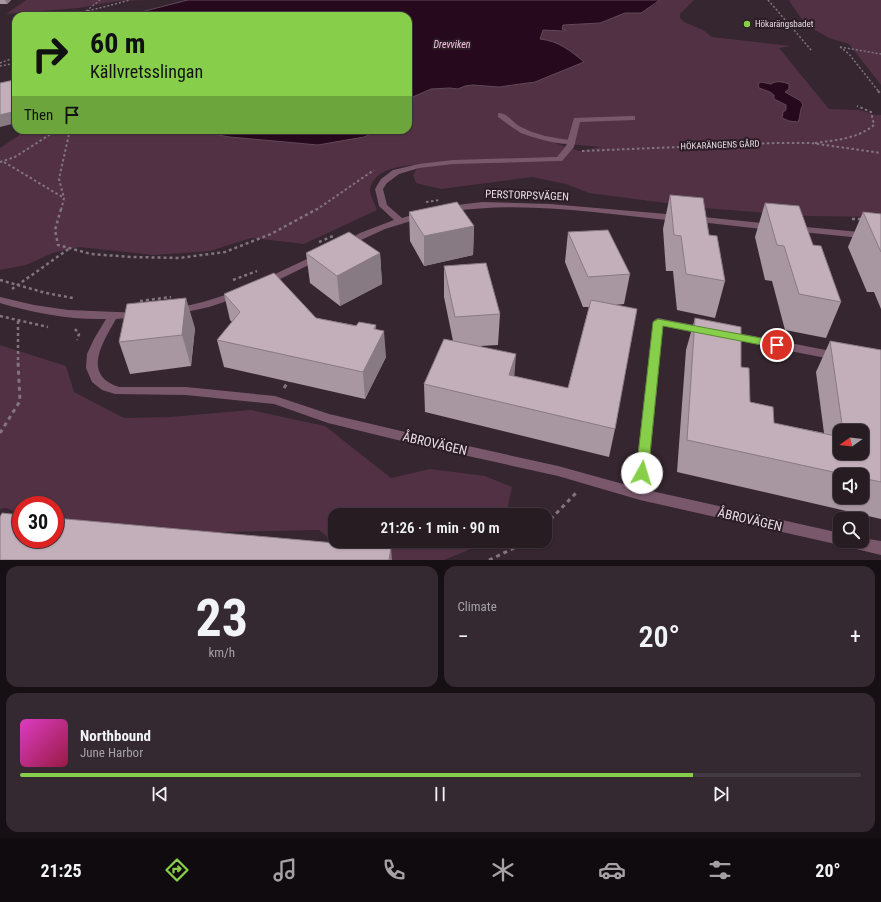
<!DOCTYPE html>
<html lang="en">
<head>
<meta charset="utf-8">
<style>
  :root { --surface:#281c23; --page:#342930; --text:#f1f3f6; --muted:#a5a1a6; --line:#443a41; --accent:#87cf4b }
  body { margin:0; font-family:"Roboto Condensed",sans-serif; background:var(--page); color:var(--text); height:100vh; display:flex; flex-direction:column; font-size:15px; white-space:nowrap }
  * { box-sizing:border-box; margin:0 }
  p { font-size:13px; color:var(--muted) }
  .icon { flex:none; width:22px; height:22px; fill:none; stroke:currentColor; stroke-width:2; stroke-linecap:round; stroke-linejoin:round }
  .map { position:relative; height:560px; overflow:hidden }
  .side { display:flex; flex-direction:column; gap:6px; padding:6px; background:#160f13; flex:1 }
  .side>* { flex:none }
  .top-card { position:absolute; left:12px; top:12px; width:400px; height:122px; border-radius:12px; box-shadow:0 1px 3px #0004,0 0 0 1px var(--line); background:#87cf4b; color:#111; overflow:hidden }
  .needle { width:26px; rotate:256deg }
  .fabs { position:absolute; left:833px; top:424px; display:grid; gap:8px }
  .fabs a { display:grid; place-items:center; width:36px; height:36px; border-radius:8px; background:var(--surface); box-shadow:0 1px 3px #0004,0 0 0 1px var(--line); font-size:20px }
  .speed { position:absolute; left:12px; top:496px; display:flex; gap:8px; font-size:20px; font-weight:700; text-align:center }
  .speed>* { display:grid; place-content:center; width:52px; height:52px; border-radius:50%; background:var(--surface); box-shadow:0 1px 3px #0004,0 0 0 1px var(--line); line-height:1 }
  .speed .limit { border:6px solid #d22; background:#fff; color:#111 }
  .pin { position:absolute; display:grid; place-items:center; width:34px; height:34px; color:#fff; margin:-17px; border:2px solid #fff; border-radius:50%; box-shadow:0 1px 4px #0007 }
  .me { position:absolute; width:44px; margin:-22px; rotate:6deg; stroke-linejoin:round; filter:drop-shadow(0 0 3px #0008) }
  .turn { display:flex; align-items:center; gap:14px; height:84px; padding:0 12px; font-size:18px }
  .turn .icon { width:52px; height:52px; stroke-width:2.5 }
  .turn b { display:block; font-size:28px; line-height:34px }
  .then { display:flex; align-items:center; height:38px; padding:0 12px; background:#0003; gap:8px; font-size:15px }
  .big { font-size:30px; font-weight:600; line-height:1.1 }
  .side .card { flex:1; display:flex; flex-direction:column; justify-content:center; gap:6px; min-width:0; padding:0 14px; border-radius:12px; background:var(--page) }
  .side .dial { align-items:center; gap:0 }
  .dial b { font-size:52px; line-height:1 }
  .song { display:flex; align-items:center; gap:12px }
  .cover { width:48px; height:48px; border-radius:6px; background:linear-gradient(135deg,hsl(310 70% 55%),hsl(340 70% 35%)) }
  .played { height:4px; border-radius:2px; background:linear-gradient(90deg,var(--accent) 80%,var(--line) 80%) }
  .keys { display:flex; justify-content:space-around; direction:ltr }
  .heat { display:flex; justify-content:space-between; align-items:center; font-size:22px; direction:ltr }
  .side .tiles { flex:1; display:grid; gap:6px; grid-template-columns:1fr 1fr }
  .card:last-child { grid-column:span 2 }
  .trip { position:absolute; left:328px; top:508px; width:224px; height:40px; border-radius:12px; background:var(--surface); box-shadow:0 1px 3px #0004,0 0 0 1px var(--line); font-weight:600; line-height:40px; text-align:center }
  .tabs { display:flex; height:64px; justify-content:space-around; align-items:center; background:#100b0e; color:var(--muted) }
  .tabs .icon { width:28px; height:28px }
  .tabs .current { color:var(--accent) }
  .tabs b { font-size:18px; color:var(--text) }
  .map>svg:first-child { display:block }
  .green { fill:#523145; fill-rule:evenodd }
  .water { fill:#27091d; stroke:#614959 }
  .lines { fill:none; stroke-linecap:round; stroke-linejoin:round }
  .path-far3 { stroke:#82757d; stroke-width:1.5; stroke-dasharray:2 2; stroke-linecap:butt }
  .path-far2 { stroke:#82757d; stroke-width:2; stroke-dasharray:2.5 2.5; stroke-linecap:butt }
  .path-far1 { stroke:#82757d; stroke-width:2.5; stroke-dasharray:3 3; stroke-linecap:butt }
  .path { stroke:#82757d; stroke-width:3; stroke-dasharray:4 4; stroke-linecap:butt }
  .service { fill:#7a586c; fill-rule:evenodd }
  .minor { fill:#7a586c; fill-rule:evenodd }
  .wall { fill:#a896a0; fill-rule:evenodd }
  .shaded-wall { fill:#887a82 }
  .building { fill:#c3afba; stroke:#887a82 }
  .route { fill:#87cf4b; stroke:#588731 }
  .poi-dot { fill:#87cf4b; stroke:#2b1c25; stroke-width:1.5 }
  .labels { text-anchor:middle; stroke-width:4; stroke-linejoin:round; paint-order:stroke }
  .far-poi-label { font-size:9px; fill:#e9dee4; stroke:#2b1c25; text-anchor:start }
  .far-street-label { font-size:9px; fill:#e9dee4; stroke:#2b1c25 }
  .far-water-label { font-size:10px; font-style:italic; fill:#f8c4e2; stroke:#2b1c25 }
  .street-label { font-size:11px; fill:#e9dee4; stroke:#2b1c25 }
  .near-street-label { font-size:13px; fill:#e9dee4; stroke:#2b1c25 }
</style>
</head>
<body>
<div class="map">
<svg width="881" height="560" viewBox="0 0 881 560">
  <rect width="100%" height="100%" fill="#35262f"/>
  <path class="green" d="M26,0h122l-30,1 -40,7 -72,6z
    M660,0h34l-14,14v4l4,4 19,8 9,7 79,9 -12,2 50,61 30,1 17,5h5v102l-74,-1 -103,-8 -115,-15 -23,-9 -34,-7 -91,12 -25,-6 -3,-8 6,-10c-16,0 -47,4 -49,25 0,5 5,14 7,20l-73,34 -53,-6 -41,13 -56,4 -75,-8 -26,6 -27,12 -26,5v-122l18,-12 5,-6h166l41,7 178,-7v-31l23,-10 19,-1 8,1 7,-3 8,-1 26,2 36,-5 5,-47 3,-5 18,-1 2,-4 37,-2 25,-10h10l20,-8 3,-4zM761,82l10,2 30,17 2,4 -4,5 1,7 -14,-7v-5l-12,-6 1,-4zM555,143l46,4 -22,4z
    M790,0h91v85l-32,-41 -20,-6 -23,-13 -17,-24z
    M0,345l66,21 8,26 50,26 46,-1 81,-7 74,16 66,52 39,-9 55,7 27,11 -6,28h-171v26h155l-46,19h-59l-41,-9 -25,-21 -95,2h-83l-86,-8v-19h-34v9l-15,-6 -6,1z"/>
  <path class="water" d="M188,0h472l-19,13h-16l-25,10 -37,2 -1,4 4,1 -2,1 -21,-1 -3,9c18,2 30,11 44,23l-49,20 -36,5 -26,-2 -8,1 -7,3 -8,-1 -19,1 -23,10v-83h-274l3,-3z
    M761,82l10,2c6,-4 12,-2 18,0v5l-4,3 16,9 2,4c-4,6 -2,11 -5,17l-9,-1 -7,-3 1,-6 3,-2v-5l-12,-6v-4l-4,-3 -11,-4 -1,-4z
    M189,130h191l-16,7 -46,8 -88,-8z"/>
  <g class="lines">
    <path class="path-far3" d="M768,0l44,51
      M84,12l46,-12
      M80,16l20,-16
      M840,47l9,7 30,38
      M840,47l41,7
      M0,63l16,-6
      M0,66l16,-3"/>
    <path class="path-far2" d="M878,91l3,3
      M815,143c21,-3 42,-4 59,-18l-3,-13 -14,-6
      M582,151l193,-8h36l70,10
      M0,162l15,-5 42,-27
      M4,162l60,36
      M426,202l14,-2
      M61,210l3,-12 -5,-19 10,-45 -1,-4
      M316,210l58,-40"/>
    <path class="path-far1" d="M61,209l-6,21 3,15 33,9 40,3 48,1 46,-6 46,-18 46,-25
      M852,219h11
      M319,242l14,-6
      M0,280l46,13 27,5
      M233,280l24,-9
      M12,289l58,-41
      M140,301l31,-4
      M0,316l48,11
      M18,321v42
      M318,321l1,-6
      M75,329l4,5 -2,6"/>
    <path class="path" d="M284,388l6,-9
      M0,433l20,-32 -2,-39
      M545,525l32,-33
      M489,560l40,-19"/>
    <path class="service" d="M498,113c8,-1 15,9 21,13 16,9 34,12 52,14l4,2c-8,6 -44,-5 -54,-9 -8,-5 -15,-10 -23,-16z"/>
    <path class="minor" d="M632,116h3v4l-55,2 -6,25 -12,14h-3l-106,3 -34,4 -20,6 -12,9 -4,6 4,16 15,13 19,-6 3,1 1,2 -1,2 -39,12 -37,17 -3,1 -5,-3 20,-11 34,-13 -15,-14 -4,-17 6,-10 12,-9 26,-6 34,-4 104,-3 9,-11 8,-28z
      M482,202l68,2 128,11 4,3 -4,3c-76,-7 -153,-21 -229,-9l-4,-3 4,-3z
      M694,216l77,8 5,3 -5,3 -80,-9 -1,-2 1,-2z
      M795,226l86,8v6l-89,-9 -2,-2z
      M320,253l3,1 2,2 -2,2 -53,26h-8l-1,-2 1,-2z
      M238,291l4,1 1,2 -1,2 -33,11 -32,7 -5,-3 1,-2 30,-7z
      M0,297l34,8 34,5 73,3 1,2 -1,2 -25,2c-13,23 -35,56 3,68h67l89,9 54,18 89,21 140,31 76,21 19,-165 1,-2 4,-2 51,10 1,3 -1,3 -4,1 -42,-9 -16,164 193,43v8h22v-3l19,3v14l-33,-8 -6,-3 -2,1 -200,-45 -82,-24 -140,-31 -90,-22 -54,-19 -88,-9 -71,-1 -13,-4 -10,-8 -6,-14 1,-14 7,-15 12,-20c-36,1 -72,-6 -106,-16z
      M728,331l108,21 4,1 2,3 -2,3 -4,1 -112,-22 -1,-3 1,-3z"/>
  </g>
  <path class="wall" d="M0,0h11l-4,4h-7z
    M670,195l39,40 16,46 -10,37 -38,-8 -4,-39h-7l-3,-42z
    M765,203l76,99 -15,36 -41,-8 -13,-49 -7,-1 -10,-43z
    M409,212l65,14 -1,29 -49,11 -14,-25z
    M863,212l18,2v95l-7,-17h-7l-19,-45z
    M568,232l62,42 -6,30 -9,1v124l-6,28 -184,-45 -1,-28 29,-43 -9,-44v-31l56,48 -2,31 -18,1 34,30 54,12 21,-81h-6l-18,-45z
    M306,253h74l2,31 -42,22 -30,-23z
    M224,294l92,24 60,11 10,28 -21,42 -141,-32 -7,-27 15,-18 -2,-2z
    M695,318l46,49 9,35 24,21 50,10 -8,-61 14,-31 51,9v169l-204,-47 9,-122zM840,431h22l-22,22zM840,475h22v22h-22z
    M195,328l-4,38 -61,8 -11,-32z"/>
  <path class="shaded-wall" d="M5,0h6l-4,4z
    M16,111v12l-16,4v-12z
    M474,226l-1,29 -49,11v-30z
    M380,253l2,31 -42,22 -3,-30z
    M186,298l9,30 -4,38 -9,-31z
    M376,325l1,19 7,-13 2,26 -21,42 -2,-27 11,-43z
    M516,354l-2,28 -5,-7z
    M391,548l1,12h-3z"/>
  <path class="building" d="M14,80l2,8v23l-16,4v-32z
    M670,195l33,3 6,37 8,1 8,45 -39,-7 -5,-38 -7,-1z
    M457,202l17,24 -50,10 -15,-24z
    M765,203l34,3 14,39 8,1 20,56 -42,-8 -15,-48 -7,-1z
    M863,212l18,2v38z
    M608,230l22,44 -42,3 -20,-45z
    M349,232l31,21 -43,23 -31,-23z
    M486,263l14,51 -45,3 -11,-51z
    M274,273l42,45 40,8 3,-4 17,3 -2,4 10,2 -21,41 -146,-32 23,-28 -16,-18z
    M186,298l-4,37 -63,7 8,-38z
    M591,300l46,9 -22,120 -191,-45 20,-45 72,15 -7,21 59,13z
    M695,318l46,9v40l8,1 1,34 23,5 1,16 66,14v16h22v-22h-19l-13,-90 51,9v132l-19,-4v-3h-15l-160,-35z
    M2,513l19,2v24h34v-21l336,30 -2,12h-389v-43z"/>
  <path class="route" d="M658,319l119,22 5,4 -5,3 -114,-22 -15,147 -1,4 -5,1 -4,-1 -2,-4 17,-151z"/>
  <circle class="poi-dot" cx="747" cy="24" r="4"/>
  <g class="labels">
    <g class="far-poi-label">
      <text x="755" y="27">Hökarängsbadet</text>
    </g>
    <g class="far-street-label">
      <text transform="translate(720 145) rotate(-2)" y="3">HÖKARÄNGENS GÅRD</text>
    </g>
    <g class="far-water-label">
      <text x="452" y="48">Drevviken</text>
    </g>
    <g class="street-label">
      <text transform="translate(527 195) rotate(2)" y="4">PERSTORPSVÄGEN</text>
    </g>
    <g class="near-street-label">
      <text transform="translate(435 443) rotate(13)" y="5">ÅBROVÄGEN</text>
      <text transform="translate(750 519) rotate(13)" y="5">ÅBROVÄGEN</text>
    </g>
  </g>
</svg>
<div class="fabs">
<a><svg class="needle" viewBox="-14 -14 28 28"><path d="M0-13l5 13h-10z" fill="#e53935"/><path d="M0 13l5-13h-10z" fill="#a5a1a6"/></svg></a>
<a><svg class="icon" aria-label="sound" viewBox="0 0 24 24"><path d="M4 9h4l5-4v14l-5-4H4zM17 9q2 3 0 6"/></svg></a>
<a><svg class="icon" aria-label="search" viewBox="0 0 24 24"><circle cx="10" cy="10" r="6"/><path d="M15 15l6 6"/></svg></a>
</div>
<div class="speed"><div class="limit">30</div></div>
<div class="pin" style="left:777px;top:345px;background:#d93025"><svg class="icon" aria-label="arrive" viewBox="0 0 24 24"><path d="M6 21V4h12l-3 4 3 4H6"/></svg></div>
<svg class="me" style="left:642px;top:473px" viewBox="-20 -20 40 40"><circle r="19" fill="#fff"/><path d="M0-13L10 11 0 6-10 11z" fill="#87cf4b"/></svg>
<div class="trip">21:26 · 1 min · 90 m</div>
<div class="top-card">
<div class="turn"><svg class="icon" aria-label="right" viewBox="0 0 24 24"><path d="M7 20v-9h11M14 6l5 5-5 5"/></svg><div><b>60 m</b>Källvretsslingan</div></div>
<div class="then">Then<svg class="icon" aria-label="arrive" viewBox="0 0 24 24"><path d="M6 21V4h12l-3 4 3 4H6"/></svg></div>
</div>
</div>
<section class="side">
<div class="tiles">
<div class="card dial"><b>23</b><p>km/h</p></div>
<div class="card"><p>Climate</p>
<div class="heat"><a>−</a><b class="big">20°</b><a>+</a></div>
</div>
<div class="card">
<div class="song"><i class="cover"></i><div><b>Northbound</b><p>June Harbor</p></div></div>
<div class="played"></div>
<div class="keys"><svg class="icon" aria-label="previous" viewBox="0 0 24 24"><path d="M18 5L8 12l10 7zM5 5v14"/></svg><svg class="icon" aria-label="pause" viewBox="0 0 24 24"><path d="M8 5v14M16 5v14"/></svg><svg class="icon" aria-label="next" viewBox="0 0 24 24"><path d="M6 5l10 7-10 7zM19 5v14"/></svg></div>
</div>
</div>
</section>
<nav class="tabs">
<b>21:25</b>
<svg class="icon current" aria-label="directions" viewBox="0 0 24 24"><path d="M12 3l9 9-9 9-9-9zM9 14v-3h6M13 9l2 2-2 2"/></svg>
<svg class="icon" aria-label="music" viewBox="0 0 24 24"><path d="M9 18V5l10-2v13"/><circle cx="6" cy="18" r="3"/><circle cx="16" cy="16" r="3"/></svg>
<svg class="icon" aria-label="phone" viewBox="0 0 24 24"><path d="M5 4h4l2 5-3 2q2 4 5 5l2-3 5 2v4C11 20 4 13 5 4z"/></svg>
<svg class="icon" aria-label="climate" viewBox="0 0 24 24"><path d="M12 3v18M4 7l16 10M4 17L20 7"/></svg>
<svg class="icon" aria-label="car" viewBox="0 0 24 24"><path d="M5 17H2v-5l4-1 3-4h7l3 4 3 1v5h-3M9 17h6M6 11h13"/><circle cx="7" cy="17" r="2"/><circle cx="17" cy="17" r="2"/></svg>
<svg class="icon" aria-label="filters" viewBox="0 0 24 24"><path d="M4 7h16M4 17h16"/><circle cx="9" cy="7" r="2"/><circle cx="15" cy="17" r="2"/></svg>
<b>20°</b>
</nav>
</body>
</html>
